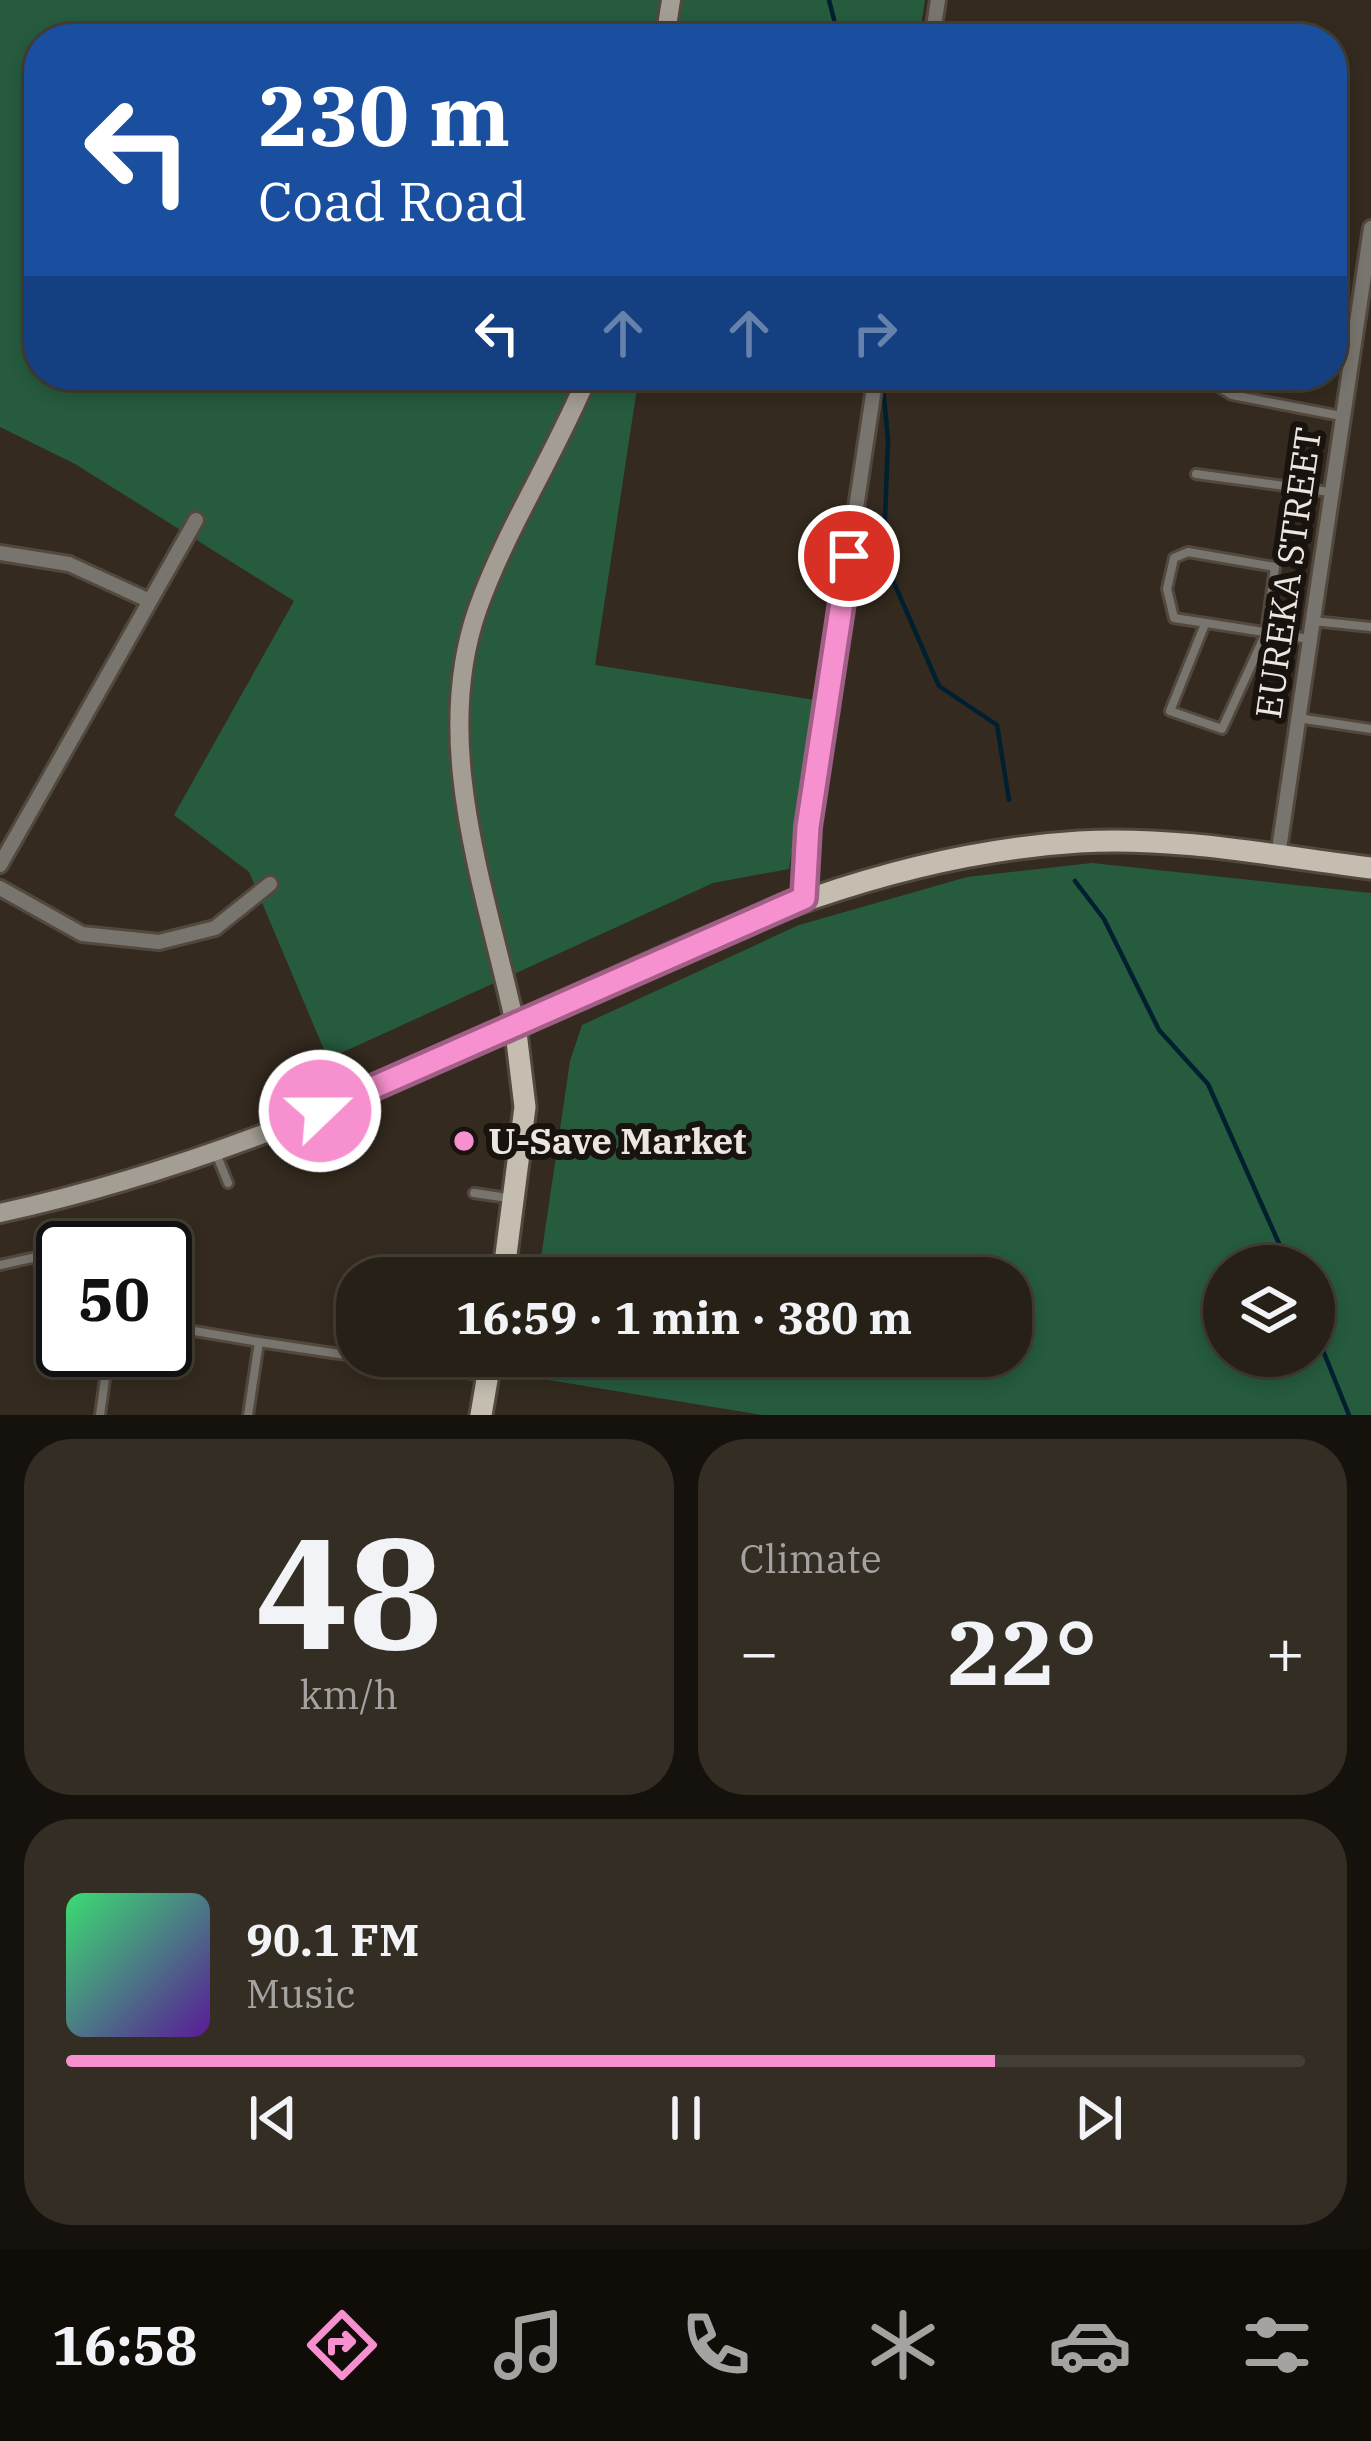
<!DOCTYPE html>
<html lang="en">
<head>
<meta charset="utf-8">
<style>
  :root { --surface:#272017; --page:#332d24; --text:#f1f3f6; --muted:#a4a3a1; --line:#433e36; --accent:#f790ce }
  body { margin:0; font-family:"IBM Plex Serif",serif; background:var(--page); color:var(--text); height:100vh; display:flex; flex-direction:column; font-size:45px; white-space:nowrap }
  * { box-sizing:border-box; margin:0 }
  p { font-size:39px; color:var(--muted) }
  .icon { flex:none; width:66px; height:66px; fill:none; stroke:currentColor; stroke-width:2; stroke-linecap:round; stroke-linejoin:round }
  .map { position:relative; height:1415px; overflow:hidden }
  .details { display:flex; flex-direction:column; gap:24px; padding:24px; background:#15120d; flex:1 }
  .details>* { flex:none }
  .top-card { position:absolute; left:24px; top:24px; width:1323px; height:366px; border-radius:48px; box-shadow:0 6px 18px #0003,0 0 0 3px var(--line); background:#1a4fa0; color:#fff; overflow:hidden }
  .buttons { position:absolute; left:1203px; top:1245px; display:grid; gap:24px }
  .buttons a { display:grid; place-items:center; width:132px; height:132px; border-radius:50%; background:var(--surface); box-shadow:0 6px 18px #0003,0 0 0 3px var(--line); font-size:60px }
  .speed { position:absolute; left:36px; top:1221px; display:flex; gap:24px; font-size:60px; font-weight:700; text-align:center }
  .speed>* { display:grid; place-content:center; width:156px; height:156px; border-radius:50%; background:var(--surface); box-shadow:0 6px 18px #0003,0 0 0 3px var(--line); line-height:1 }
  .speed .limit { border:6px solid #111; border-radius:18px; background:#fff; color:#111 }
  .pin { position:absolute; display:grid; place-items:center; width:102px; height:102px; color:#fff; margin:-51px; border:6px solid #fff; border-radius:50%; box-shadow:0 3px 12px #0007 }
  .me { position:absolute; width:132px; margin:-66px; rotate:68deg; stroke-linejoin:round; filter:drop-shadow(0 0 9px #0008) }
  .turn { display:flex; align-items:center; gap:42px; height:252px; padding:0 36px; font-size:54px }
  .turn .icon { width:156px; height:156px; stroke-width:2.5 }
  .turn b { display:block; font-size:84px; line-height:102px }
  .lanes { display:flex; align-items:center; height:114px; padding:0 36px; background:#0003; justify-content:center; gap:60px; direction:ltr }
  .lanes .off { opacity:.35 }
  .big { font-size:90px; font-weight:800; line-height:1.1 }
  .details .card { flex:1; display:flex; flex-direction:column; justify-content:center; gap:18px; min-width:0; padding:0 42px; border-radius:48px; background:var(--page) }
  .details .dial { align-items:center; gap:0 }
  .dial b { font-size:156px; line-height:1 }
  .song { display:flex; align-items:center; gap:36px }
  .cover { width:144px; height:144px; border-radius:18px; background:linear-gradient(135deg,hsl(140 70% 55%),hsl(270 70% 35%)) }
  .played { height:12px; border-radius:6px; background:linear-gradient(90deg,var(--accent) 75%,var(--line) 75%) }
  .keys { display:flex; justify-content:space-around; direction:ltr }
  .heat { display:flex; justify-content:space-between; align-items:center; font-size:66px; direction:ltr }
  .details .tiles { flex:1; display:grid; gap:24px; grid-template-columns:1fr 1fr }
  .card:last-child { grid-column:span 2 }
  .trip { position:absolute; left:336px; top:1257px; width:696px; height:120px; border-radius:48px; background:var(--surface); box-shadow:0 6px 18px #0003,0 0 0 3px var(--line); font-weight:800; line-height:120px; text-align:center }
  .menu { display:flex; height:192px; justify-content:space-around; align-items:center; background:#100d09; color:var(--muted) }
  .menu .icon { width:84px; height:84px }
  .menu .active { color:var(--accent) }
  .menu b { font-size:54px; color:var(--text) }
  .map>svg:first-child { display:block }
  .green { fill:#265b3e; fill-rule:evenodd }
  .lines { fill:none; stroke-linecap:round; stroke-linejoin:round }
  .stream { stroke:#00202f; stroke-width:4.5 }
  .lane-casing { stroke:#52483e; stroke-width:14 }
  .street-casing { stroke:#52483e; stroke-width:20 }
  .secondary-casing { stroke:#52483e; stroke-width:24 }
  .primary-casing { stroke:#52483e; stroke-width:27 }
  .lane { stroke:#78746e; stroke-width:8 }
  .street { stroke:#78746e; stroke-width:14 }
  .secondary { stroke:#a39d93; stroke-width:18 }
  .primary { stroke:#c4bdb0; stroke-width:21 }
  .route-casing { stroke:#a15e86; stroke-width:30 }
  .route { stroke:#f790ce; stroke-width:21 }
  .poi-dot { fill:#f790ce; stroke:#18130f; stroke-width:4.5 }
  .labels { text-anchor:middle; stroke-width:12; stroke-linejoin:round; paint-order:stroke }
  .street-label { font-size:36px; fill:#ede6e0; stroke:#18130f }
  .poi-label { font-size:36px; font-weight:bold; fill:#ede6e0; stroke:#18130f; text-anchor:start }
</style>
</head>
<body>
<div class="map">
<svg width="1371" height="1415" viewBox="0 0 1371 1415">
  <rect width="100%" height="100%" fill="#342a1f"/>
  <path class="green" d="M0,0h925l-6,39h-880v336h600l-44,290 220,35 -26,169 -76,14 -385,176 -79,-187 -75,-57 120,-214 -219,-137 -75,-37z
    M1092,863l279,30v522h-609l-238,-39 3,-20h484v-78h-473l32,-217 12,-36 217,-100 168,-48zM1224,1266h90v90h-90z"/>
  <g class="lines">
    <path class="stream" d="M829,0l10,39
      M882,376l6,64 -4,104 7,32 48,110 58,39 12,75
      M1075,881l29,38 55,111 49,54 81,182
      M1314,1328l35,87"/>
    <g class="lane-casing">
      <path id="lane" d="M1199,375l33,20 109,21
        M1196,474l134,18
        M1313,621l58,6
        M1205,624l-35,87 52,18 44,-96 9,-66 -87,-15 -14,6 -7,31 7,29 135,21
        M1298,718l73,11
        M215,1151l13,32
        M474,1193l34,5
        M71,1248l32,-11 18,11
        M165,1263l10,15
        M0,1265l63,-14
        M165,1326l94,16
        M100,1415l9,-65
        M248,1415l11,-73 228,34"/>
    </g>
    <g class="street-casing">
      <path id="street" d="M932,39l6,-39
        M0,553l69,11 81,37
        M1278,856l93,-628
        M0,865l196,-345
        M0,888l82,46 77,8 56,-14 55,-44
        M804,898l4,-71 68,-452"/>
    </g>
    <g class="secondary-casing">
      <path id="secondary" d="M665,39l6,-39
        M0,1213c179,-39 351,-108 515,-189 -29,-134 -85,-281 -37,-416 29,-81 77,-153 110,-233"/>
    </g>
    <g class="primary-casing">
      <path id="primary" d="M503,1278l22,-171 -10,-83c187,-84 356,-169 564,-182 96,-6 197,14 292,26
        M481,1415l10,-59"/>
    </g>
    <use href="#lane" class="lane"/>
    <use href="#street" class="street"/>
    <use href="#secondary" class="secondary"/>
    <use href="#primary" class="primary"/>
  </g>
  <g class="lines">
    <g class="route-casing">
      <path id="route" d="M320,1111l484,-213 4,-71 41,-271"/>
    </g>
    <use href="#route" class="route"/>
  </g>
  <circle class="poi-dot" cx="464" cy="1141" r="12"/>
  <g class="labels">
    <g class="street-label">
      <text transform="translate(1288 573) rotate(-82)" y="13">EUREKA STREET</text>
    </g>
    <g class="poi-label">
      <text x="488" y="1154">U-Save Market</text>
    </g>
  </g>
</svg>
<div class="buttons">
<a><svg class="icon" aria-label="layers" viewBox="0 0 24 24"><path d="M12 4l9 5-9 5-9-5zM3 14l9 5 9-5"/></svg></a>
</div>
<div class="speed"><div class="limit">50</div></div>
<div class="pin" style="left:849px;top:556px;background:#d93025"><svg class="icon" aria-label="arrive" viewBox="0 0 24 24"><path d="M6 21V4h12l-3 4 3 4H6"/></svg></div>
<svg class="me" style="left:320px;top:1111px" viewBox="-20 -20 40 40"><circle r="17" fill="#f790ce" stroke="#fff" stroke-width="3"/><path d="M0-11L8 9 0 5-8 9z" fill="#fff"/></svg>
<div class="trip">16:59 · 1 min · 380 m</div>
<div class="top-card">
<div class="turn"><svg class="icon" aria-label="left" viewBox="0 0 24 24"><path d="M17 20v-9H6M10 6l-5 5 5 5"/></svg><div><b>230 m</b>Coad Road</div></div>
<div class="lanes"><svg class="icon" aria-label="left" viewBox="0 0 24 24"><path d="M17 20v-9H6M10 6l-5 5 5 5"/></svg><svg class="icon off" aria-label="ahead" viewBox="0 0 24 24"><path d="M12 20V5M6 11l6-6 6 6"/></svg><svg class="icon off" aria-label="ahead" viewBox="0 0 24 24"><path d="M12 20V5M6 11l6-6 6 6"/></svg><svg class="icon off" aria-label="right" viewBox="0 0 24 24"><path d="M7 20v-9h11M14 6l5 5-5 5"/></svg></div>
</div>
</div>
<section class="details">
<div class="tiles">
<div class="card dial"><b>48</b><p>km/h</p></div>
<div class="card"><p>Climate</p>
<div class="heat"><a>−</a><b class="big">22°</b><a>+</a></div>
</div>
<div class="card">
<div class="song"><i class="cover"></i><div><b>90.1 FM</b><p>Music</p></div></div>
<div class="played"></div>
<div class="keys"><svg class="icon" aria-label="previous" viewBox="0 0 24 24"><path d="M18 5L8 12l10 7zM5 5v14"/></svg><svg class="icon" aria-label="pause" viewBox="0 0 24 24"><path d="M8 5v14M16 5v14"/></svg><svg class="icon" aria-label="next" viewBox="0 0 24 24"><path d="M6 5l10 7-10 7zM19 5v14"/></svg></div>
</div>
</div>
</section>
<nav class="menu">
<b>16:58</b>
<svg class="icon active" aria-label="directions" viewBox="0 0 24 24"><path d="M12 3l9 9-9 9-9-9zM9 14v-3h6M13 9l2 2-2 2"/></svg>
<svg class="icon" aria-label="music" viewBox="0 0 24 24"><path d="M9 18V5l10-2v13"/><circle cx="6" cy="18" r="3"/><circle cx="16" cy="16" r="3"/></svg>
<svg class="icon" aria-label="phone" viewBox="0 0 24 24"><path d="M5 4h4l2 5-3 2q2 4 5 5l2-3 5 2v4C11 20 4 13 5 4z"/></svg>
<svg class="icon" aria-label="climate" viewBox="0 0 24 24"><path d="M12 3v18M4 7l16 10M4 17L20 7"/></svg>
<svg class="icon" aria-label="car" viewBox="0 0 24 24"><path d="M5 17H2v-5l4-1 3-4h7l3 4 3 1v5h-3M9 17h6M6 11h13"/><circle cx="7" cy="17" r="2"/><circle cx="17" cy="17" r="2"/></svg>
<svg class="icon" aria-label="filters" viewBox="0 0 24 24"><path d="M4 7h16M4 17h16"/><circle cx="9" cy="7" r="2"/><circle cx="15" cy="17" r="2"/></svg>
</nav>
</body>
</html>
